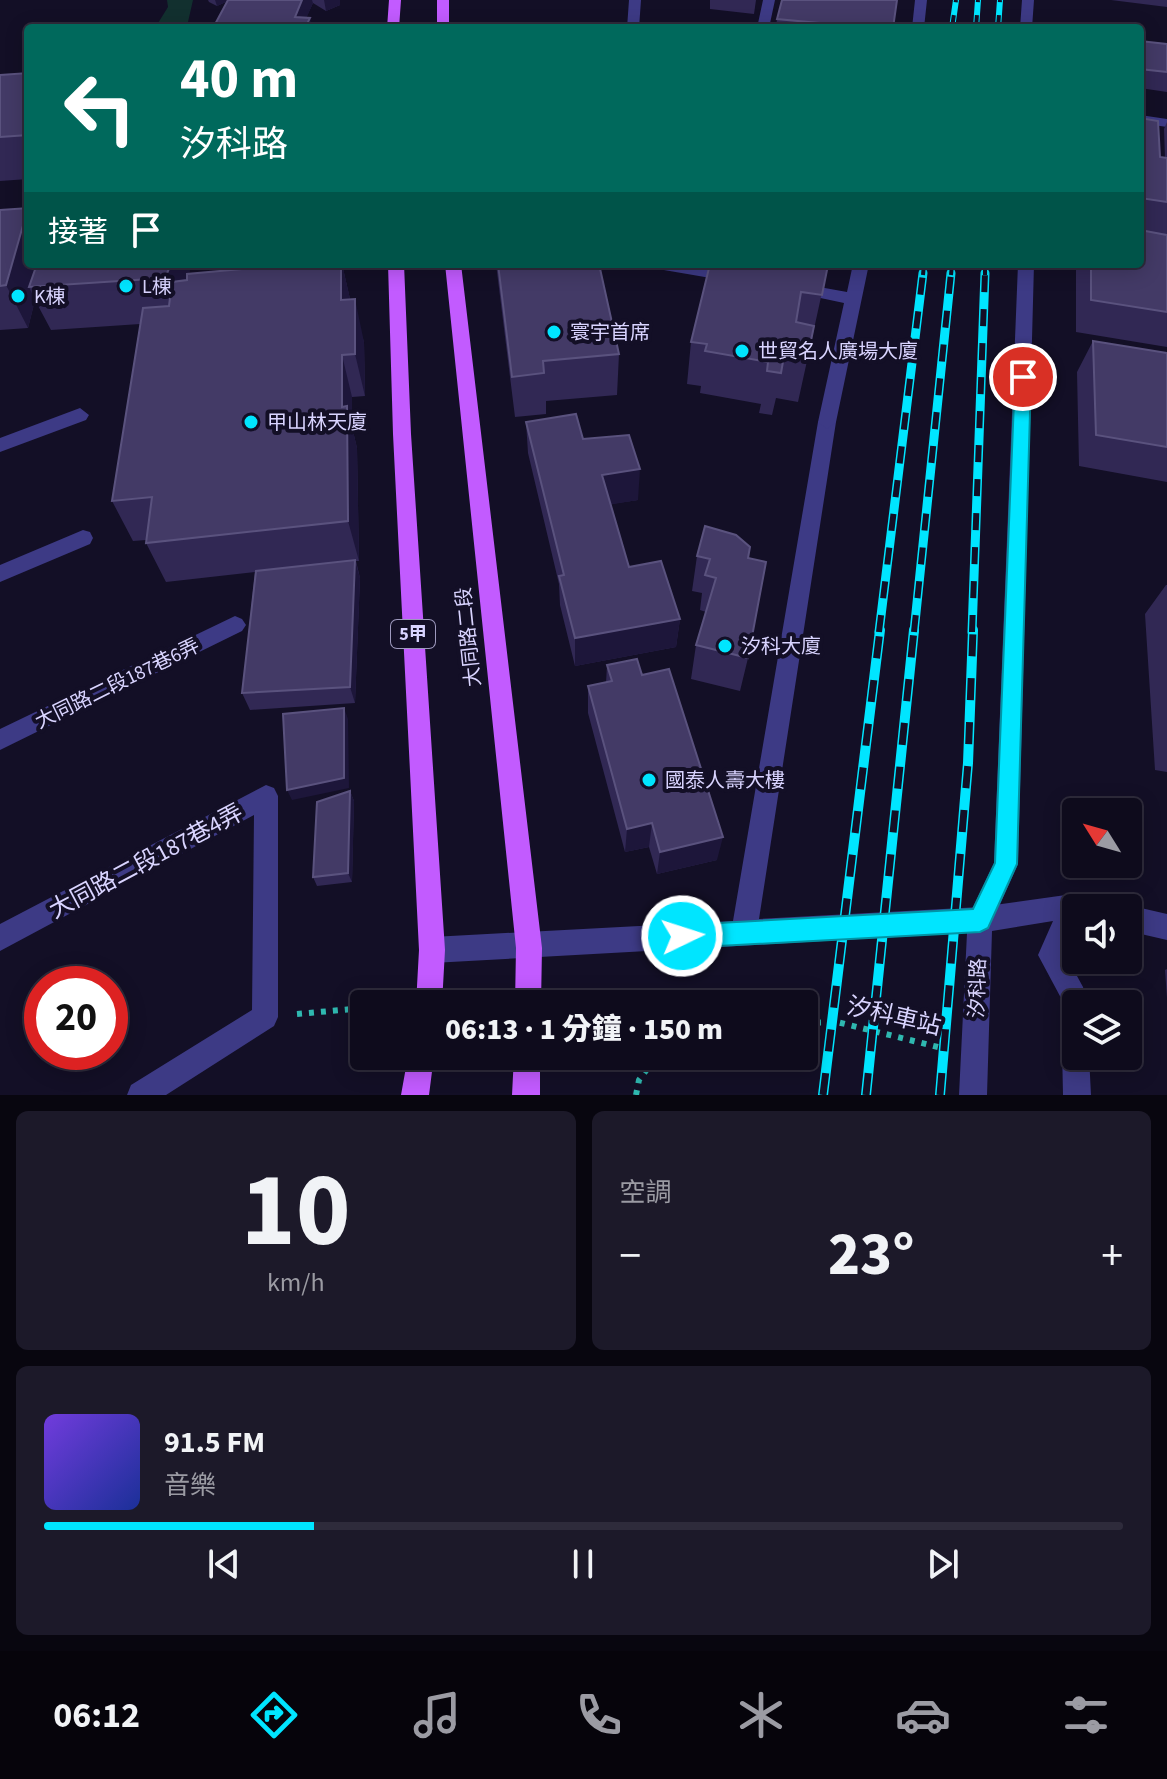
<!DOCTYPE html>
<html lang="zh-TW">
<head>
<meta charset="utf-8">
<style>
  :root { --surface:#0e0b1c; --page:#1c1929; --text:#f1f3f6; --muted:#9b9ba3; --line:#2e2b3b; --accent:#00e5ff }
  body { margin:0; font-family:"Source Sans 3","Noto Sans TC",sans-serif; background:var(--page); color:var(--text); height:100vh; display:flex; flex-direction:column; font-size:30px; white-space:nowrap }
  * { box-sizing:border-box; margin:0 }
  p { font-size:26px; color:var(--muted) }
  .icon { flex:none; width:44px; height:44px; fill:none; stroke:currentColor; stroke-width:2; stroke-linecap:round; stroke-linejoin:round }
  .map { position:relative; height:1095px; overflow:hidden }
  .details { display:flex; flex-direction:column; gap:16px; padding:16px; background:#08060f; flex:1 }
  .details>* { flex:none }
  .banner { position:absolute; left:24px; top:24px; width:1120px; height:244px; border-radius:8px; box-shadow:0 4px 20px #0003,0 0 0 2px var(--line); background:#00695c; color:#fff; overflow:hidden }
  .needle { width:52px; rotate:307deg }
  .tools { position:absolute; left:1062px; top:798px; display:grid; gap:16px }
  .tools a { display:grid; place-items:center; width:80px; height:80px; border-radius:8px; background:var(--surface); box-shadow:0 4px 20px #0003,0 0 0 2px var(--line); font-size:40px }
  .speed { position:absolute; left:24px; top:966px; display:flex; gap:16px; font-size:40px; font-weight:700; text-align:center }
  .speed>* { display:grid; place-content:center; width:104px; height:104px; border-radius:50%; background:var(--surface); box-shadow:0 4px 20px #0003,0 0 0 2px var(--line); line-height:1 }
  .speed .limit { border:12px solid #d22; background:#fff; color:#111 }
  .pin { position:absolute; display:grid; place-items:center; width:68px; height:68px; color:#fff; margin:-34px; border:4px solid #fff; border-radius:50%; box-shadow:0 2px 8px #0007 }
  .me { position:absolute; width:88px; margin:-44px; rotate:86deg; stroke-linejoin:round; filter:drop-shadow(0 0 6px #0008) }
  .turn { display:flex; align-items:center; gap:28px; height:168px; padding:0 24px; font-size:36px }
  .turn .icon { width:104px; height:104px; stroke-width:2.5 }
  .turn b { display:block; font-size:56px; line-height:68px }
  .then { display:flex; align-items:center; height:76px; padding:0 24px; background:#0003; gap:16px; font-size:30px }
  .big { font-size:60px; font-weight:800; line-height:1.1 }
  .details .card { flex:1; display:flex; flex-direction:column; justify-content:center; gap:12px; min-width:0; padding:0 28px; border-radius:12px; background:var(--page) }
  .details .dial { align-items:center; gap:0 }
  .dial b { font-size:104px; line-height:1 }
  .song { display:flex; align-items:center; gap:24px }
  .cover { width:96px; height:96px; border-radius:12px; background:linear-gradient(135deg,hsl(260 70% 55%),hsl(230 70% 35%)) }
  .played { height:8px; border-radius:4px; background:linear-gradient(90deg,var(--accent) 25%,var(--line) 25%) }
  .keys { display:flex; justify-content:space-around; direction:ltr }
  .heat { display:flex; justify-content:space-between; align-items:center; font-size:44px; direction:ltr }
  .details .tiles { flex:1; display:grid; gap:16px; grid-template-columns:1fr 1fr }
  .card:last-child { grid-column:span 2 }
  .trip { position:absolute; left:350px; top:990px; width:468px; height:80px; border-radius:8px; background:var(--surface); box-shadow:0 4px 20px #0003,0 0 0 2px var(--line); font-weight:800; line-height:80px; text-align:center }
  .dock { display:flex; height:128px; justify-content:space-around; align-items:center; background:#06040b; color:var(--muted) }
  .dock .icon { width:56px; height:56px }
  .dock .current { color:var(--accent) }
  .dock b { font-size:36px; color:var(--text) }
  .map>svg:first-child { display:block }
  .green { fill:#12302f }
  .lines { fill:none; stroke-linecap:round; stroke-linejoin:round }
  .path { stroke:#2fb8b0; stroke-width:6; stroke-dasharray:5 7; stroke-linecap:butt }
  .lane { fill:#3d3a85; fill-rule:evenodd }
  .street { fill:#3d3a85; fill-rule:evenodd }
  .primary { fill:#c25bff; fill-rule:evenodd }
  .rail-far2-casing { stroke:#00e5ff; stroke-width:6 }
  .rail-far1-casing { stroke:#00e5ff; stroke-width:9 }
  .rail-casing { stroke:#00e5ff; stroke-width:10 }
  .rail-far2 { stroke:#130f26; stroke-width:4; stroke-dasharray:13; stroke-linecap:butt }
  .rail-far1 { stroke:#130f26; stroke-width:6; stroke-dasharray:17; stroke-linecap:butt }
  .rail { stroke:#130f26; stroke-width:7; stroke-dasharray:22; stroke-linecap:butt }
  .wall { fill:#312854 }
  .shaded-wall { fill:#1d163a }
  .building { fill:#433a66; stroke:#5a527e; stroke-width:2 }
  .route { fill:#00e5ff; stroke:#0095a6; stroke-width:2 }
  .poi-dot { fill:#00e5ff; stroke:#130f26; stroke-width:3 }
  .labels { text-anchor:middle; stroke-width:8; stroke-linejoin:round; paint-order:stroke }
  .shield { fill:#130f26; stroke:#9e99be; stroke-width:2 }
  .shield-label { font-size:18px; font-weight:bold; fill:#d9d4ff }
  .poi-label { font-size:20px; fill:#d9d4ff; stroke:#130f26; text-anchor:start }
  .street-label { font-size:20px; fill:#d9d4ff; stroke:#130f26 }
  .near-street-label { font-size:24px; fill:#d9d4ff; stroke:#130f26 }
</style>
</head>
<body>
<div class="map">
<svg width="1167" height="1095" viewBox="0 0 1167 1095">
  <rect width="100%" height="100%" fill="#130f26"/>
  <path class="green" d="M167,0h26l-5,22 -5,6h-28l13,-21z"/>
  <g class="lines">
    <path class="path" d="M297,1014l67,-6
      M804,1023l33,-1 105,26
      M636,1095l3,-15 18,-24"/>
    <path class="lane" d="M629,0h12l-2,28h-12z
      M763,0h12l-6,28h-12z
      M915,0h12l-3,28h-12z
      M1140,115l27,4v8l-27,-4z
      M80,408l9,7 -3,5 -86,32v-14z
      M827,415l9,7 -77,497 221,-12 93,-13 19,5 3,9h-19v20l-11,26 18,33 4,17h-11v52h13l2,39h-28l-2,-97 -23,-43 15,-34 -61,10 -5,164h-28l8,-162 -535,30 -9,-4 -4,-9 4,-9 9,-4 301,-16 85,-499z
      M83,530l7,2 3,6 -3,6 -90,38v-17z
      M235,616l7,3 4,6 -4,6 -242,119v-21z
      M266,785l8,3 4,8v221l-4,9 -108,69h-39l4,-10 121,-75 2,-195 -254,136v-27z
      M1128,905l39,9v26l-39,-9v-23h-6z"/>
    <path class="street" d="M1022,0h12l-2,28h-12z
      M650,264h46l44,9 2,4 -8,5 -76,-13z
      M853,264h16l-33,158 -9,7 -9,-7 26,-119 -47,-10 -8,-5 8,-5 50,9z
      M1018,264h16l-16,600 -29,65 -9,4 -9,-4 -4,-9 27,-57z"/>
    <path class="primary" d="M389,0h12l-2,28h-12z
      M437,0h12v28h-12z
      M388,264h16l7,170 34,516 -3,54h-26l3,-54 -26,-516z
      M445,264h16l81,684 -1,56h-26l1,-56z
      M408,1056h26l-5,39h-28z
      M514,1056h26v39h-28z"/>
    <g class="rail-far2-casing">
      <path id="rail-far2" d="M952,28l4,-28
        M976,28l2,-28
        M998,28l2,-28
        M923,275l1,-11
        M951,275l1,-11
        M985,275v-11"/>
    </g>
    <g class="rail-far1-casing">
      <path id="rail-far1" d="M879,632l44,-359
        M914,632l37,-359
        M972,632l13,-359"/>
    </g>
    <g class="rail-casing">
      <path id="rail" d="M823,1095l57,-465
        M866,1095l48,-465
        M940,1095l28,-332 5,-133"/>
    </g>
    <use href="#rail-far2" class="rail-far2"/>
    <use href="#rail-far1" class="rail-far1"/>
    <use href="#rail" class="rail"/>
  </g>
  <path class="wall" d="M208,0h132v5l-14,6 -13,-8 -7,15 -78,-17 -11,5 -8,-4z
    M710,0h46l-2,14 -44,-5z
    M1111,0h56v7z
    M777,19l116,9h-117z
    M1140,41l27,3v48l-27,-4z
    M28,73v106l-28,2v-106z
    M1140,118l20,39 5,1 -1,-29 3,-7v225l-91,-15v-68h64z
    M0,210l28,54h162l-1,10 109,-10h44l8,35 14,43 1,54 -13,1v30l5,21 2,113h-3l4,17 -5,125 -105,7 -8,-17 13,-121 -89,10 -20,-39v-3l-13,1 -21,-40 28,-177 -89,6 -16,-30 -7,28 -28,2z
    M496,264h103l20,90 -2,41 -71,6v13l-31,3z
    M828,265l-30,137 -22,-4 -4,17 -13,-2 2,-9 -61,-11 1,-7 -14,-2 4,-42z
    M1093,341l74,12v129l-88,-16 -2,-94z
    M526,422l57,17 55,61 -27,4 18,63 51,52 -4,28 -101,19 -15,-61 -1,-21 -31,-131z
    M697,556l51,2v100l-8,33 -49,-12 5,-34 10,-33 -6,-2 2,-17 -10,-2z
    M1166,585h1v187l-12,-2 -10,-156z
    M607,665l35,10 75,185 -60,14 -8,-27 -24,5 -37,-139v-27l18,-3z
    M350,791l4,10 -2,81 -35,4 -4,-9z
    M1167,969v29l-2,-28z"/>
  <path class="shaded-wall" d="M215,0h15l-13,6z
    M302,0h10l1,3 -11,25 -7,-11z
    M324,0h16v5l-14,6z
    M310,18l2,10h-7z
    M28,208v56h17l-16,23 6,13 -7,28 -22,-43z
    M171,264h19l-3,44 -6,13 -16,-43z
    M341,264h1l9,39 -10,-3z
    M355,299l9,43 1,54 -10,-42z
    M342,355l10,42v30l5,21 2,113 -11,-40 -6,-114z
    M640,469l-2,31 -36,6v-31z
    M355,560l5,18 -5,125 -5,-16z
    M680,619l-4,28 -101,19v-28z
    M344,708l4,11 1,69 -57,12 -5,-10z
    M350,791l4,10 -2,81 -4,-9z
    M652,823l-3,24 -24,5 2,-23z
    M723,837l-6,23 -60,14 3,-22z"/>
  <path class="building" d="M228,0h74l-7,17 15,1 -5,10h-92z
    M782,0h115l-4,28h-20l-96,-9z
    M1140,41l27,3v28l-27,-3z
    M28,73v62l-28,2v-62z
    M1140,118l18,3 2,36 7,1v44l-27,-4z
    M28,208l-22,77 -6,1v-76z
    M1140,230l27,5v77l-76,-12v-36h49z
    M37,264h134l-6,14 -136,9z
    M298,264h43v36l14,-1v55l-13,1v52l5,-1 1,115 -202,22 6,-46 -40,4 31,-193 26,-2 3,-24 15,-2v-6z
    M498,264h101l20,90 -76,7 1,12 -32,4z
    M710,264h109l9,1 -6,30 -21,-3 -5,30 18,4 -7,34 -23,-4 -3,17 -14,-2 1,-9 -63,-11 2,-7 -16,-2z
    M1093,341l74,12v94l-71,-12z
    M576,414l7,25 46,-4 11,34 -38,6 27,92 32,-6 19,58 -105,19 -16,-62 5,-1 -38,-153z
    M705,526l31,9 14,12 -2,11 18,4 -18,96 -52,-13 20,-67 -11,-3 5,-16 -13,-3z
    M355,560l-5,127 -108,6 14,-122z
    M637,659l5,16 27,-6 54,168 -63,15 -8,-29 -25,6 -39,-143 24,-5 -5,-16z
    M344,708v70l-57,12 -4,-76z
    M350,791l-2,82 -35,4 4,-75z"/>
  <path class="route" d="M1023,371l8,6 -14,487 -29,64 -8,4 -298,16 -8,-3 -3,-9 3,-8 8,-3 291,-16 22,-46 20,-486z"/>
  <g class="poi-dot">
    <circle cx="126" cy="286" r="8"/>
    <circle cx="18" cy="296" r="8"/>
    <circle cx="554" cy="332" r="8"/>
    <circle cx="742" cy="351" r="8"/>
    <circle cx="251" cy="422" r="8"/>
    <circle cx="725" cy="646" r="8"/>
    <circle cx="649" cy="780" r="8"/>
  </g>
  <g class="labels">
    <rect class="shield" x="391" y="620" width="44" height="28" rx="6"/>
    <g class="shield-label">
      <text x="413" y="640">5甲</text>
    </g>
    <g class="poi-label">
      <text x="142" y="293">L棟</text>
      <text x="34" y="303">K棟</text>
      <text x="570" y="339">寰宇首席</text>
      <text x="758" y="358">世貿名人廣場大廈</text>
      <text x="267" y="429">甲山林天廈</text>
      <text x="741" y="653">汐科大廈</text>
      <text x="665" y="787">國泰人壽大樓</text>
    </g>
    <g class="street-label">
      <text transform="translate(468 637) rotate(-96)" y="7">大同路二段</text>
      <text transform="translate(117 683) rotate(-26)" y="7">大同路二段187巷6弄</text>
      <text transform="translate(977 988) rotate(-88)" y="7">汐科路</text>
    </g>
    <g class="near-street-label">
      <text transform="translate(146 861) rotate(-28)" y="8">大同路二段187巷4弄</text>
      <text transform="translate(894 1016) rotate(13)" y="8">汐科車站</text>
    </g>
  </g>
</svg>
<div class="tools">
<a><svg class="needle" viewBox="-14 -14 28 28"><path d="M0-13l5 13h-10z" fill="#e53935"/><path d="M0 13l5-13h-10z" fill="#9b9ba3"/></svg></a>
<a><svg class="icon" aria-label="sound" viewBox="0 0 24 24"><path d="M4 9h4l5-4v14l-5-4H4zM17 9q2 3 0 6"/></svg></a>
<a><svg class="icon" aria-label="layers" viewBox="0 0 24 24"><path d="M12 4l9 5-9 5-9-5zM3 14l9 5 9-5"/></svg></a>
</div>
<div class="speed"><div class="limit">20</div></div>
<div class="pin" style="left:1023px;top:377px;background:#d93025"><svg class="icon" aria-label="arrive" viewBox="0 0 24 24"><path d="M6 21V4h12l-3 4 3 4H6"/></svg></div>
<svg class="me" style="left:682px;top:936px" viewBox="-20 -20 40 40"><circle r="17" fill="#00e5ff" stroke="#fff" stroke-width="3"/><path d="M0-11L8 9 0 5-8 9z" fill="#fff"/></svg>
<div class="trip">06:13 · 1 分鐘 · 150 m</div>
<div class="banner">
<div class="turn"><svg class="icon" aria-label="left" viewBox="0 0 24 24"><path d="M17 20v-9H6M10 6l-5 5 5 5"/></svg><div><b>40 m</b>汐科路</div></div>
<div class="then">接著<svg class="icon" aria-label="arrive" viewBox="0 0 24 24"><path d="M6 21V4h12l-3 4 3 4H6"/></svg></div>
</div>
</div>
<section class="details">
<div class="tiles">
<div class="card dial"><b>10</b><p>km/h</p></div>
<div class="card"><p>空調</p>
<div class="heat"><a>−</a><b class="big">23°</b><a>+</a></div>
</div>
<div class="card">
<div class="song"><i class="cover"></i><div><b>91.5 FM</b><p>音樂</p></div></div>
<div class="played"></div>
<div class="keys"><svg class="icon" aria-label="previous" viewBox="0 0 24 24"><path d="M18 5L8 12l10 7zM5 5v14"/></svg><svg class="icon" aria-label="pause" viewBox="0 0 24 24"><path d="M8 5v14M16 5v14"/></svg><svg class="icon" aria-label="next" viewBox="0 0 24 24"><path d="M6 5l10 7-10 7zM19 5v14"/></svg></div>
</div>
</div>
</section>
<nav class="dock">
<b>06:12</b>
<svg class="icon current" aria-label="directions" viewBox="0 0 24 24"><path d="M12 3l9 9-9 9-9-9zM9 14v-3h6M13 9l2 2-2 2"/></svg>
<svg class="icon" aria-label="music" viewBox="0 0 24 24"><path d="M9 18V5l10-2v13"/><circle cx="6" cy="18" r="3"/><circle cx="16" cy="16" r="3"/></svg>
<svg class="icon" aria-label="phone" viewBox="0 0 24 24"><path d="M5 4h4l2 5-3 2q2 4 5 5l2-3 5 2v4C11 20 4 13 5 4z"/></svg>
<svg class="icon" aria-label="climate" viewBox="0 0 24 24"><path d="M12 3v18M4 7l16 10M4 17L20 7"/></svg>
<svg class="icon" aria-label="car" viewBox="0 0 24 24"><path d="M5 17H2v-5l4-1 3-4h7l3 4 3 1v5h-3M9 17h6M6 11h13"/><circle cx="7" cy="17" r="2"/><circle cx="17" cy="17" r="2"/></svg>
<svg class="icon" aria-label="filters" viewBox="0 0 24 24"><path d="M4 7h16M4 17h16"/><circle cx="9" cy="7" r="2"/><circle cx="15" cy="17" r="2"/></svg>
</nav>
</body>
</html>
